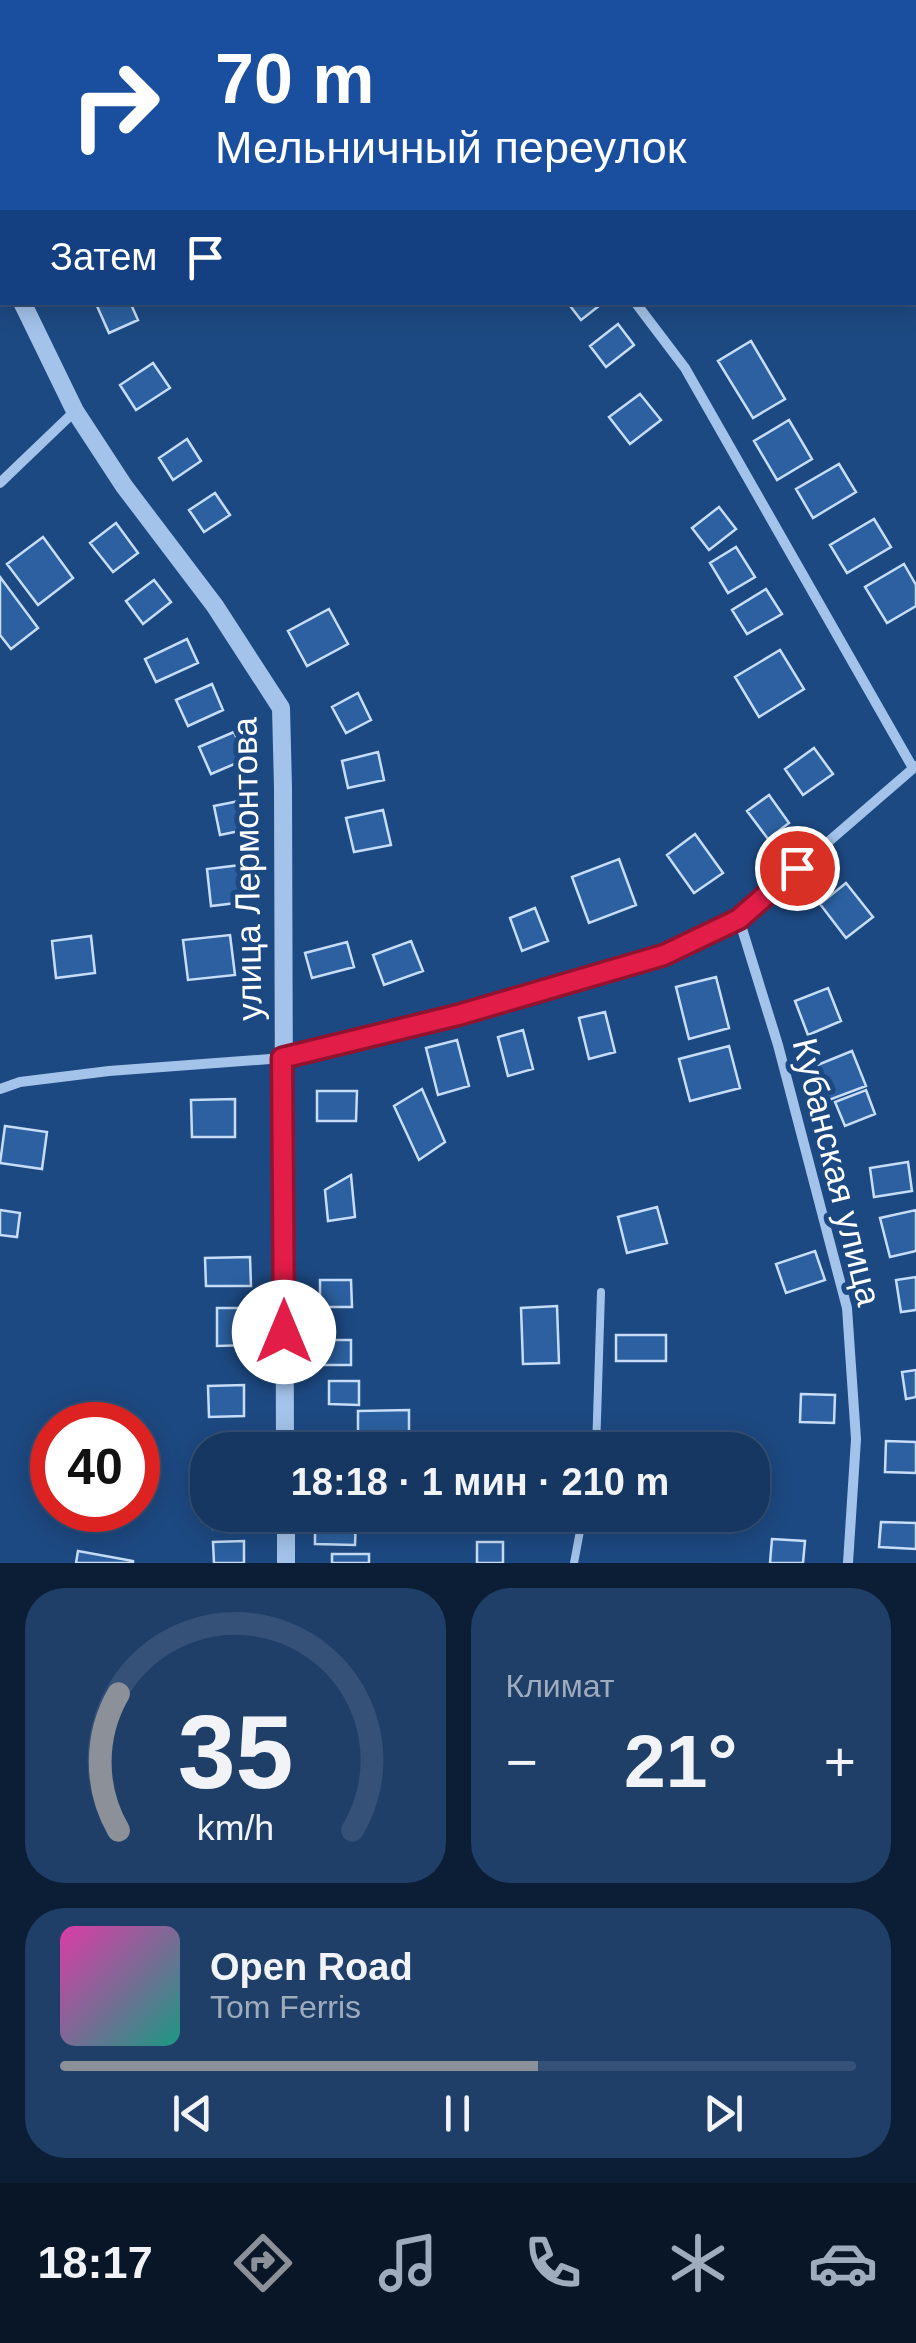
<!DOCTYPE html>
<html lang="ru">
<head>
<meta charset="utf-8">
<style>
  :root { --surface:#163762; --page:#1f3f68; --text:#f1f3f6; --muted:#9eacbe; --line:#355177; --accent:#8c9099 }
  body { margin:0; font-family:Arial,sans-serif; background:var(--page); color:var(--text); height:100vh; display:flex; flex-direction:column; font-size:38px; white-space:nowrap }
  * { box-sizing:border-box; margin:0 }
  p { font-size:32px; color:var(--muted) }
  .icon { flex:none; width:55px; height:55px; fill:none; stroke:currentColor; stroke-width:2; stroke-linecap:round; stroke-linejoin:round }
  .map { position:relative; height:1563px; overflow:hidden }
  .details { display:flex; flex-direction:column; gap:25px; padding:25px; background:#0c1e36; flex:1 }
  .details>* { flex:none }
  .banner { position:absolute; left:0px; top:0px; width:918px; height:305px; box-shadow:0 5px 25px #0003,0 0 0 2px var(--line); background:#1a4fa0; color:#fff; overflow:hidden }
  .speed { position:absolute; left:30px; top:1402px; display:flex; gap:20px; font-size:50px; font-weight:700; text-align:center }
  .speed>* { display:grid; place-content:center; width:130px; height:130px; border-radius:50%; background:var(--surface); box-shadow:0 5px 25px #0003,0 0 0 2px var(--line); line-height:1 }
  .speed .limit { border:15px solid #d22; background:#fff; color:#111 }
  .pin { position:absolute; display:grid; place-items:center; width:85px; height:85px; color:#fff; margin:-42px; border:5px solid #fff; border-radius:50%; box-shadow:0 2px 10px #0007 }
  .me { position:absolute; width:110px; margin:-55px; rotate:0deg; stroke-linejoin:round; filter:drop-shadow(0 0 8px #0008) }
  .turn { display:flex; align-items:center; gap:35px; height:210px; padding:0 50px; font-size:45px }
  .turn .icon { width:130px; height:130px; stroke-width:2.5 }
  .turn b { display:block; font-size:70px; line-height:85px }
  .then { display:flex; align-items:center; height:95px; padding:0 50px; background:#0003; gap:20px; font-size:38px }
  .big { font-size:75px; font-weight:600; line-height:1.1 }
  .details .tile { flex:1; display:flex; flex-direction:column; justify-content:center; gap:15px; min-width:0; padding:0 35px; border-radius:40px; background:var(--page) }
  .details .dial { align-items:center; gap:0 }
  .dial svg { height:260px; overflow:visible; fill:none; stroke:var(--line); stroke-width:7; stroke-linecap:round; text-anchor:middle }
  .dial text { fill:var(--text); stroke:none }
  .song { display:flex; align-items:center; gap:30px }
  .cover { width:120px; height:120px; border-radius:15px; background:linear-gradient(135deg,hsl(320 70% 55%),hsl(170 70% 35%)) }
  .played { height:10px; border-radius:5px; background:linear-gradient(90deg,var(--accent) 60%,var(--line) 60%) }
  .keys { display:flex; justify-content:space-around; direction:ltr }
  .heat { display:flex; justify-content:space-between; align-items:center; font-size:55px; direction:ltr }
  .details .tiles { flex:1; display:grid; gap:25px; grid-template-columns:1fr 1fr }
  .tile:last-child { grid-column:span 2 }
  .trip { position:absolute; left:190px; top:1432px; width:580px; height:100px; border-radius:40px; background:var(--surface); box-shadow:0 5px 25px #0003,0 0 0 2px var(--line); font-weight:600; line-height:100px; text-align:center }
  .menu { display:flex; height:160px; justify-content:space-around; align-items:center; background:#091627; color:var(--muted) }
  .menu .icon { width:70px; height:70px }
  .menu .active { color:var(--accent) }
  .menu b { font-size:45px; color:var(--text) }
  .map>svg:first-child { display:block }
  .building { fill:#2c60a0; stroke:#c7ddf7; stroke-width:2.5 }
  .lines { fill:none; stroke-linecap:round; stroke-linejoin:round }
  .service { stroke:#a3c3ea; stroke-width:8 }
  .minor { stroke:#a3c3ea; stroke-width:10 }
  .tertiary { stroke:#a3c3ea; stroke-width:18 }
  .route-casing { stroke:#92132f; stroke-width:25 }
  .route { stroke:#e11d48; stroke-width:18 }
  .labels { text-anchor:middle; stroke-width:10; stroke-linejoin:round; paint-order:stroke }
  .street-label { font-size:35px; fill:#fff; stroke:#1d4982 }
</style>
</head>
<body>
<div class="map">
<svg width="916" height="1563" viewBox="0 0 916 1563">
  <rect width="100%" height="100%" fill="#1d4982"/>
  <path class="building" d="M104,302h26l8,18 -29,13 -12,-27z
    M567,302h37l-23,18z
    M618,324l16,21 -28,22 -16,-21z
    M751,341l34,58 -32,19 -35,-57z
    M153,363l17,25 -34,22 -16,-25z
    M640,394l21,26 -31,24 -21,-27z
    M789,420l23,39 -35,21 -23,-39z
    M187,439l14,22 -28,19 -14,-22z
    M839,464l17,28 -43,26 -17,-29z
    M215,493l15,22 -26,17 -15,-22z
    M719,507l17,22 -27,21 -17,-22z
    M874,519l17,28 -44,26 -17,-28z
    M116,523l22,30 -25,19 -23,-29z
    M43,537l30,41 -35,27 -31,-41z
    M736,547l19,30 -27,16 -18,-30z
    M904,564l12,21v21l-29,17 -22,-36z
    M0,577l38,51 -27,21 -11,-14z
    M154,580l17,22 -28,22 -17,-23z
    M766,589l16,25 -35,20 -15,-24z
    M329,609l19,35 -41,22 -19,-35z
    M187,639l11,24 -42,19 -11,-23z
    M780,650l24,39 -45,28 -24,-40z
    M212,684l11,26 -35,16 -12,-26z
    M358,693l13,27 -25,13 -14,-26z
    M234,732l12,27 -35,15 -12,-27z
    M814,748l19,26 -30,21 -18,-26z
    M378,752l6,28 -36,8 -6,-27z
    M769,795l20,28 -21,16 -21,-28z
    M244,800l5,29 -29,6 -6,-29z
    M383,810l8,35 -37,7 -8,-34z
    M695,834l28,39 -29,20 -27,-38z
    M619,859l17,46 -47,18 -17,-46z
    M241,865l4,37 -34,4 -4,-37z
    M846,883l27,34 -27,21 -26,-34z
    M535,908l13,33 -26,10 -12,-33z
    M230,935l5,40 -47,5 -5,-40z
    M91,936l4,37 -39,5 -4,-37z
    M411,941l12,30 -39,14 -11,-30z
    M347,942l7,25 -42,11 -7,-25z
    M716,977l13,51 -40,11 -13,-52z
    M828,988l13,33 -33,14 -13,-34z
    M605,1012l10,40 -26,7 -10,-41z
    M523,1030l10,39 -25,7 -10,-39z
    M457,1040l12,46 -31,9 -12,-47z
    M729,1046l11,42 -50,13 -11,-42z
    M852,1051l14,35 -37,14 -14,-34z
    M422,1089l23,53 -26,18 -25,-54z
    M866,1090l9,24 -30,12 -10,-24z
    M317,1091h40l-1,30h-39z
    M235,1099v38h-43l-1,-37z
    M5,1126l42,6 -5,37 -42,-6z
    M908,1162l4,29 -38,6 -4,-29z
    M351,1175l4,42 -27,4 -3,-31z
    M657,1207l10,36 -40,10 -9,-36z
    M0,1210l20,3 -3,24 -17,-2z
    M916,1210v41l-26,6 -10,-39z
    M815,1251l10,29 -39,13 -10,-29z
    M250,1257l1,29h-45l-1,-28z
    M916,1277v33l-15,2 -5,-32z
    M320,1280h31l1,27h-32z
    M557,1306l2,57 -36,1 -2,-56z
    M217,1308h33v37l-33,1z
    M616,1335h50v26h-50z
    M322,1340h29v25h-29z
    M916,1370v27l-10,2 -4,-27z
    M329,1381h30v24l-30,-1z
    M244,1385v31l-35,1 -1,-31z
    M801,1394l34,1 -1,28 -34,-1z
    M409,1410v40h-51v-39z
    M886,1441l30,1v31l-31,-1z
    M213,1515h32l1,13 -33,1z
    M315,1517h41l-1,28 -40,-1z
    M881,1522l35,1v26l-37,-2z
    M772,1539l33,2 -2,22h-33z
    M244,1541v22h-30l-1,-21z
    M477,1542h26v21h-26z
    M78,1551l55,10v2h-57z
    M332,1554h37v9h-37z"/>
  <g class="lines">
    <path class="service" d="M596,1450l5,-158
      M574,1563l9,-48"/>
    <path class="minor" d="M889,0l2,2
      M407,2l1,-2
      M915,36l1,1
      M0,86h2
      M635,302l50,66 228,400
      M0,483l75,-72
      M739,919l39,126 69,263 9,131 -8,124
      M0,1089l20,-7 89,-11 174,-13 175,-43 206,-60 75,-36 177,-153"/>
    <path class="tertiary" d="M0,257l2,5
      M22,302l53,109 49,75 91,120 66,102 2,79 2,663
      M286,1515v48"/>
  </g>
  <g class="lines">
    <g class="route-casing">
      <path id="route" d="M284,1332l-2,-274 176,-43 206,-60 75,-36 58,-51"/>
    </g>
    <use href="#route" class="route"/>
  </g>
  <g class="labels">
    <g class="street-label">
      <text transform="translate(247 869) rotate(-91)" y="12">улица Лермонтова</text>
      <text transform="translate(837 1172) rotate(76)" y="12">Кубанская улица</text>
    </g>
  </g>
</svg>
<div class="speed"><div class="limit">40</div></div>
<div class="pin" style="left:797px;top:868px;background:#d93025"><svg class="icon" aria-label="arrive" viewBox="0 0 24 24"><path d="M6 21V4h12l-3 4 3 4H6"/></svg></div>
<svg class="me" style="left:284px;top:1332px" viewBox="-20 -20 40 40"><circle r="19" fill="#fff"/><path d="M0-13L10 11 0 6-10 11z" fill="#e11d48"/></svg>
<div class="trip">18:18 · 1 мин · 210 m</div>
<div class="banner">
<div class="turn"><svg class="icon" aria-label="right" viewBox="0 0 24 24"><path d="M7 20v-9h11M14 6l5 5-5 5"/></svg><div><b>70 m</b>Мельничный переулок</div></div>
<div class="then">Затем<svg class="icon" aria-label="arrive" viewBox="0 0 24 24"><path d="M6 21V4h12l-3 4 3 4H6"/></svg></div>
</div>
</div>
<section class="details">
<div class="tiles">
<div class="tile dial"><svg viewBox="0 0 100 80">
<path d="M14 69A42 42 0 1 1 86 69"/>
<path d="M14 69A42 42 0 0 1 14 27" stroke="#8c9099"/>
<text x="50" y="56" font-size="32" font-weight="700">35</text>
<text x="50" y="72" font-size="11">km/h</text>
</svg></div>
<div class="tile"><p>Климат</p>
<div class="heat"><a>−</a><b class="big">21°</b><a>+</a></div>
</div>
<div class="tile">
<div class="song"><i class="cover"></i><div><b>Open Road</b><p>Tom Ferris</p></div></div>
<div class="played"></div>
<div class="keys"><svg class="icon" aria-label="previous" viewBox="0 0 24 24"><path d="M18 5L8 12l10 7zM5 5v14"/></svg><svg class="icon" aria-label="pause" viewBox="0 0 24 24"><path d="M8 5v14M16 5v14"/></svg><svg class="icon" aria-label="next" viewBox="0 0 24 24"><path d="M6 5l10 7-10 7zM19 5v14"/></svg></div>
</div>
</div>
</section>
<nav class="menu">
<b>18:17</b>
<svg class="icon active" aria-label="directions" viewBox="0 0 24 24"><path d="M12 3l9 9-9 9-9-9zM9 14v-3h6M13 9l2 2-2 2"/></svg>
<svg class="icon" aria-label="music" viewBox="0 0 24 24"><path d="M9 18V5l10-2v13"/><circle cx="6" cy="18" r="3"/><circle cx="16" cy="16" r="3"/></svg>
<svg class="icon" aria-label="phone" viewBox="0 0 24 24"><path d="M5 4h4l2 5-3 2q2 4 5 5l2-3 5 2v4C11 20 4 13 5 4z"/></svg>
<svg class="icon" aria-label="climate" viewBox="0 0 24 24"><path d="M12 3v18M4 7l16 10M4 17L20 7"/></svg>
<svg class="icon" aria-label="car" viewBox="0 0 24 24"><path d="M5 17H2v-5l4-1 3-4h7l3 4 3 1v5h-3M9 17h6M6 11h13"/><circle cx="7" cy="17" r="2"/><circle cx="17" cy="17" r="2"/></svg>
</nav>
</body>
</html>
